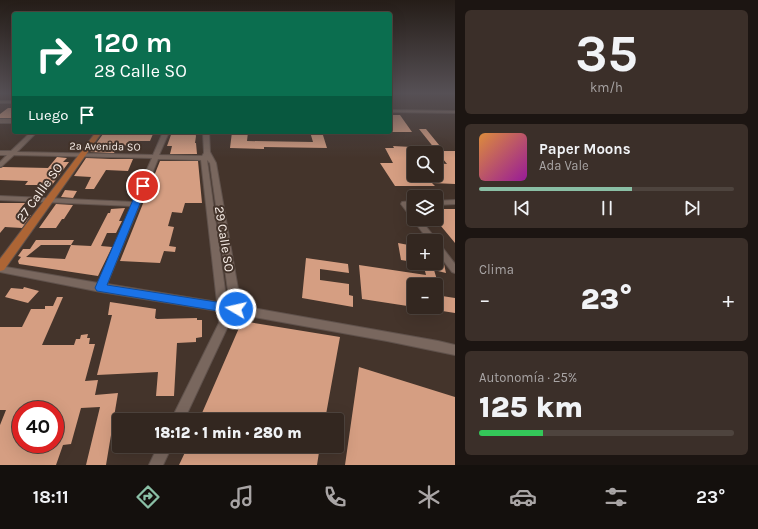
<!DOCTYPE html>
<html lang="es">
<head>
<meta charset="utf-8">
<style>
  :root { --surface:#332720; --page:#3b2f29; --text:#f1f3f6; --muted:#a9a5a5; --line:#4e443e; --accent:#8abfa5 }
  body { margin:0; font-family:Karla,sans-serif; background:var(--page); color:var(--text); height:100vh; display:flex; flex-direction:column; font-size:15px; white-space:nowrap }
  * { box-sizing:border-box; margin:0 }
  p { font-size:13px; color:var(--muted) }
  .icon { flex:none; width:22px; height:22px; fill:none; stroke:currentColor; stroke-width:2; stroke-linecap:round; stroke-linejoin:round }
  .map { position:relative; flex:1; overflow:hidden }
  .panel { display:flex; flex-direction:column; gap:10px; padding:10px; background:#1c1512; width:303px }
  .panel>* { flex:none }
  .banner { position:absolute; left:12px; top:12px; width:380px; height:122px; border-radius:4px; box-shadow:0 4px 16px #0002,0 0 0 1px var(--line); background:#0b6e4f; color:#fff; overflow:hidden }
  .tools { position:absolute; left:407px; top:146px; display:grid; gap:8px }
  .tools a { display:grid; place-items:center; width:36px; height:36px; border-radius:4px; background:var(--surface); box-shadow:0 4px 16px #0002,0 0 0 1px var(--line); font-size:20px }
  .speed { position:absolute; left:12px; top:401px; display:flex; gap:8px; font-size:20px; font-weight:700; text-align:center }
  .speed>* { display:grid; place-content:center; width:52px; height:52px; border-radius:50%; background:var(--surface); box-shadow:0 4px 16px #0002,0 0 0 1px var(--line); line-height:1 }
  .speed .limit { border:6px solid #d22; background:#fff; color:#111 }
  .pin { position:absolute; display:grid; place-items:center; width:34px; height:34px; color:#fff; margin:-17px; border:2px solid #fff; border-radius:50%; box-shadow:0 1px 4px #0007 }
  .me { position:absolute; width:44px; margin:-22px; rotate:279deg; stroke-linejoin:round; filter:drop-shadow(0 0 3px #0008) }
  .turn { display:flex; align-items:center; gap:14px; height:84px; padding:0 16px; font-size:18px }
  .turn .icon { width:52px; height:52px; stroke-width:2.5 }
  .turn b { display:block; font-size:28px; line-height:34px }
  .then { display:flex; align-items:center; height:38px; padding:0 16px; background:#0003; gap:8px; font-size:15px }
  .big { font-size:30px; font-weight:800; line-height:1.1 }
  .panel .widget { flex:1; display:flex; flex-direction:column; justify-content:center; gap:6px; min-width:0; padding:0 14px; border-radius:6px; background:var(--page) }
  .panel .dial { align-items:center; gap:0 }
  .dial b { font-size:52px; line-height:1 }
  .song { display:flex; align-items:center; gap:12px }
  .cover { width:48px; height:48px; border-radius:6px; background:linear-gradient(135deg,hsl(30 70% 55%),hsl(300 70% 35%)) }
  .played { height:4px; border-radius:2px; background:linear-gradient(90deg,var(--accent) 60%,var(--line) 60%) }
  .keys { display:flex; justify-content:space-around; direction:ltr }
  .heat { display:flex; justify-content:space-between; align-items:center; font-size:22px; direction:ltr }
  .charge { height:6px; border-radius:3px; background:linear-gradient(90deg,#34c759 25%,var(--line) 0) }
  .trip { position:absolute; left:112px; top:413px; width:232px; height:40px; border-radius:4px; background:var(--surface); box-shadow:0 4px 16px #0002,0 0 0 1px var(--line); font-weight:800; line-height:40px; text-align:center }
  .menu { display:flex; height:64px; justify-content:space-around; align-items:center; background:#14100d; color:var(--muted) }
  .menu .icon { width:28px; height:28px }
  .menu .on { color:var(--accent) }
  .menu b { font-size:18px; color:var(--text) }
  main { display:flex; flex:1; min-height:0 }
  .map>svg:first-child { display:block }
  .building { fill:#d59e82; fill-rule:evenodd }
  .lines { fill:none; stroke-linecap:round; stroke-linejoin:round }
  .minor-casing { stroke:#60524c; stroke-width:2 }
  .major-casing { stroke:#60524c; stroke-width:2 }
  .minor { fill:#79675e; fill-rule:evenodd }
  .major { fill:#ad6535; fill-rule:evenodd }
  .route { fill:#1a73e8; stroke:#114b97 }
  .labels { text-anchor:middle; stroke-width:4; stroke-linejoin:round; paint-order:stroke }
  .far-street-label { font-size:11px; fill:#faf0ea; stroke:#44342b }
  .street-label { font-size:13px; fill:#faf0ea; stroke:#44342b }
</style>
</head>
<body>
<main>
<div class="map">
<svg width="455" height="465" viewBox="0 0 455 465">
  <rect width="100%" height="100%" fill="#44342b"/>
  <path class="building" d="M8,108h6v10h-14v-4z
    M390,115h10l12,17h-22z
    M419,129h7l18,22h11v33l-23,-1 3,3h-40l-15,-23h13l-8,-15h9l-1,-2 19,1 2,3v25h22v-12l11,1z
    M125,132h17l-1,2h12l-3,7h-21l-4,5h-7l-4,7 -24,-1 13,-18 21,1z
    M172,132h23l1,4 -1,7h1l1,11h-27l2,-8h-5z
    M232,132h16l-1,9 66,1 -3,-10h12l5,16 -63,-1v2l-34,-1z
    M57,157l10,1 -4,4h6l-17,23h-27l3,-4 -28,-1v-12l3,-1 45,1z
    M86,158l25,1h22l-5,12 -22,-1 -12,19h-9l6,-12 -17,-1z
    M160,161h38l4,42h-17l-3,10 -10,-1 -4,14 6,1 -5,19 7,1 -1,5 -11,-1 -4,12 -40,-2z
    M65,190l12,1 -4,7 -12,-1z
    M0,203h25l-9,12h15l-9,13 -17,-1 -5,6z
    M56,204l17,1 -9,14h-2l-6,9h-17z
    M125,208l-6,13h3l-6,12h-9l-6,13 11,1 -14,29 -79,-12 -1,-3 3,-4 -3,-1 5,-7h7l6,-9h38l-3,5h-30l-15,12 39,2 6,-14 20,1 17,-33h2l1,-4z
    M436,209h19v34l-19,-23z
    M398,243l16,3v16l-13,-2z
    M436,254l8,10 2,9 -12,-3 8,26 13,2v15l-19,-3v-25h-22v22l-52,-8 -3,-34 67,10 -3,-12h13z
    M306,258l42,6 1,9 -29,-4v11l29,4v11l4,1v11l-51,-9z
    M24,287l15,4 -11,12 -23,-6 6,-9 12,1z
    M57,297h6l-21,48h32l2,-6h4l1,-4 7,-1 -1,4h3l-1,6h6l-10,37 13,-1 -3,15 23,-2 -12,72h-20l14,-58 -19,1 -10,36 -8,1 -7,20h-56v-40l6,-15h-6v-83h22l9,-18h14v-3h8zM21,410h34v34h-34z
    M110,302l46,7 -1,9 2,1 40,-1v2h5v17l-6,1v4l-19,1 -3,53h-18l2,-24 -61,3 15,-60h-4z
    M242,321l98,16 -15,83h-126z
    M359,367l96,30v68h-110z
    M188,446h132l-3,19h-138z"/>
  <g class="lines">
    <g class="minor-casing">
      <path id="minor" d="M0,101h14v2h-14z
        M390,110l65,1v2l-65,-1z
        M0,119h14v4h-14z
        M31,132h6l-20,20 136,3 10,-23h6l-10,23 43,1 2,-3 -1,-21h6l1,20 6,11 25,143 197,35 17,4v10l-68,-14 -149,-27 -10,12 -44,94h-13l48,-97 -1,-12 -117,-19 -101,-20v-6l98,17 34,-77 -132,-6v-4l133,6 19,-44 -138,-3 -12,11 -2,1v-5l7,-7h-7v-4h11zM158,159l43,1 16,142 -110,-18zM207,160l3,3 20,142 -3,-1z
        M455,200v4l-19,1v-4z
        M414,201v4l-4,1 4,5v8h6l16,20v3l3,1 16,21v9l-3,-1 -16,-21v-10h-7l-28,-37 1,-2z
        M158,446h14l-9,19h-14z"/>
    </g>
    <g class="major-casing">
      <path id="major" d="M96,132h6l-98,138 -4,1v-12z"/>
    </g>
    <use href="#minor" class="minor"/>
    <use href="#major" class="major"/>
  </g>
  <linearGradient id="sky" x2="0" y2="1"><stop stop-color="#251d18"/><stop offset="0.59" stop-color="#565055"/><stop offset="1" stop-color="#565055" stop-opacity="0"/></linearGradient>
  <rect width="455" height="158" fill="url(#sky)"/>
  <path class="route" d="M143,184l4,2 -40,99 129,20 4,1 2,3 -2,3 -4,2 -139,-23 -2,-3 44,-102z"/>
  <g class="labels">
    <g class="far-street-label">
      <text transform="translate(105 146) rotate(1)" y="4">2a Avenida SO</text>
    </g>
    <g class="street-label">
      <text transform="translate(39 192) rotate(-54)" y="5">27 Callle SO</text>
      <text transform="translate(225 239) rotate(81)" y="5">29 Calle SO</text>
    </g>
  </g>
</svg>
<div class="tools">
<a><svg class="icon" aria-label="search" viewBox="0 0 24 24"><circle cx="10" cy="10" r="6"/><path d="M15 15l6 6"/></svg></a>
<a><svg class="icon" aria-label="layers" viewBox="0 0 24 24"><path d="M12 4l9 5-9 5-9-5zM3 14l9 5 9-5"/></svg></a>
<a>+</a>
<a>−</a>
</div>
<div class="speed"><div class="limit">40</div></div>
<div class="pin" style="left:143px;top:186px;background:#d93025"><svg class="icon" aria-label="arrive" viewBox="0 0 24 24"><path d="M6 21V4h12l-3 4 3 4H6"/></svg></div>
<svg class="me" style="left:236px;top:309px" viewBox="-20 -20 40 40"><circle r="17" fill="#1a73e8" stroke="#fff" stroke-width="3"/><path d="M0-11L8 9 0 5-8 9z" fill="#fff"/></svg>
<div class="trip">18:12 · 1 min · 280 m</div>
<div class="banner">
<div class="turn"><svg class="icon" aria-label="right" viewBox="0 0 24 24"><path d="M7 20v-9h11M14 6l5 5-5 5"/></svg><div><b>120 m</b>28 Calle SO</div></div>
<div class="then">Luego<svg class="icon" aria-label="arrive" viewBox="0 0 24 24"><path d="M6 21V4h12l-3 4 3 4H6"/></svg></div>
</div>
</div>
<section class="panel">
<div class="widget dial"><b>35</b><p>km/h</p></div>
<div class="widget">
<div class="song"><i class="cover"></i><div><b>Paper Moons</b><p>Ada Vale</p></div></div>
<div class="played"></div>
<div class="keys"><svg class="icon" aria-label="previous" viewBox="0 0 24 24"><path d="M18 5L8 12l10 7zM5 5v14"/></svg><svg class="icon" aria-label="pause" viewBox="0 0 24 24"><path d="M8 5v14M16 5v14"/></svg><svg class="icon" aria-label="next" viewBox="0 0 24 24"><path d="M6 5l10 7-10 7zM19 5v14"/></svg></div>
</div>
<div class="widget"><p>Clima</p>
<div class="heat"><a>−</a><b class="big">23°</b><a>+</a></div>
</div>
<div class="widget"><p>Autonomía · 25%</p><b class="big">125 km</b><div class="charge"></div></div>
</section>
</main>
<nav class="menu">
<b>18:11</b>
<svg class="icon on" aria-label="directions" viewBox="0 0 24 24"><path d="M12 3l9 9-9 9-9-9zM9 14v-3h6M13 9l2 2-2 2"/></svg>
<svg class="icon" aria-label="music" viewBox="0 0 24 24"><path d="M9 18V5l10-2v13"/><circle cx="6" cy="18" r="3"/><circle cx="16" cy="16" r="3"/></svg>
<svg class="icon" aria-label="phone" viewBox="0 0 24 24"><path d="M5 4h4l2 5-3 2q2 4 5 5l2-3 5 2v4C11 20 4 13 5 4z"/></svg>
<svg class="icon" aria-label="climate" viewBox="0 0 24 24"><path d="M12 3v18M4 7l16 10M4 17L20 7"/></svg>
<svg class="icon" aria-label="car" viewBox="0 0 24 24"><path d="M5 17H2v-5l4-1 3-4h7l3 4 3 1v5h-3M9 17h6M6 11h13"/><circle cx="7" cy="17" r="2"/><circle cx="17" cy="17" r="2"/></svg>
<svg class="icon" aria-label="filters" viewBox="0 0 24 24"><path d="M4 7h16M4 17h16"/><circle cx="9" cy="7" r="2"/><circle cx="15" cy="17" r="2"/></svg>
<b>23°</b>
</nav>
</body>
</html>
